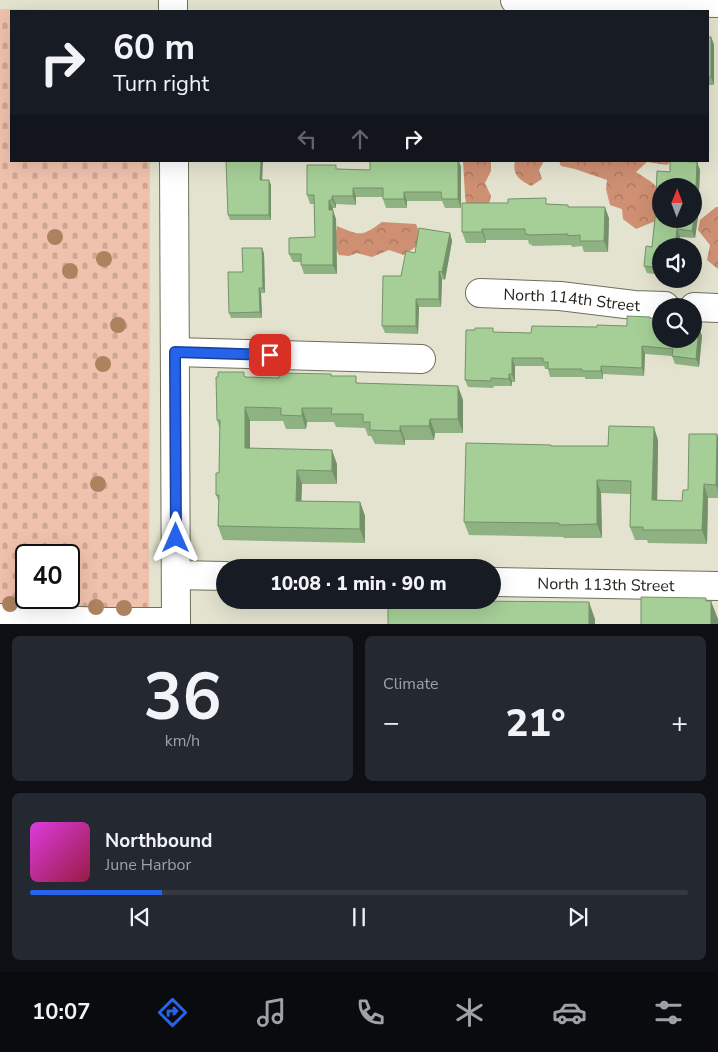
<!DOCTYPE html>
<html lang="en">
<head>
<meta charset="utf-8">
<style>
  :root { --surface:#171b24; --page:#242831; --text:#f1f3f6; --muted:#9ea1a6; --line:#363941; --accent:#2563eb }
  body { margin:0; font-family:"Nunito Sans",sans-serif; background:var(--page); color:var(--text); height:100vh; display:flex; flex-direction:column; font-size:19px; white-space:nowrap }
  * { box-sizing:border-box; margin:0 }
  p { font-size:16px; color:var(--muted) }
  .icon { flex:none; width:28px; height:28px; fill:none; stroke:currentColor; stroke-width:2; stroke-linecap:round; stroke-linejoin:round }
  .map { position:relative; height:624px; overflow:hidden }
  .sheet { display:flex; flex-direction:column; gap:12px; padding:12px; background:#0d0f14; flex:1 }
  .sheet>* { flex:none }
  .banner { position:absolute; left:10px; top:10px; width:699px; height:152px; border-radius:0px; box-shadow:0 5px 20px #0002; background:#171b24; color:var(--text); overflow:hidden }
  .needle { width:32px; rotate:1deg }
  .fabs { position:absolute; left:652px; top:178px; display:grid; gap:10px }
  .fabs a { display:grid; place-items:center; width:50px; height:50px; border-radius:50%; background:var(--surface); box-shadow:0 5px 20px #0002; font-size:25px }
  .speed { position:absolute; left:15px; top:544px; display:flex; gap:10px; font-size:25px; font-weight:700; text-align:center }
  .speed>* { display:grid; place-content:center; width:65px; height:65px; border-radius:50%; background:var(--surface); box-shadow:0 5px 20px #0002; line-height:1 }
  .speed .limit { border:2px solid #111; border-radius:8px; background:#fff; color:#111 }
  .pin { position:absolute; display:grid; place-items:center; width:42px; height:42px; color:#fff; margin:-21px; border-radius:10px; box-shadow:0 2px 8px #0006 }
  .me { position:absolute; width:55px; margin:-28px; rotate:0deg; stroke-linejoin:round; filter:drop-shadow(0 0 4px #0008) }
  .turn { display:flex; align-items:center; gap:18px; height:105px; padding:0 20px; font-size:22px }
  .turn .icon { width:65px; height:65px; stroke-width:2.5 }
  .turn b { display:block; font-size:35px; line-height:42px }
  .lanes { display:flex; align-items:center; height:48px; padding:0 20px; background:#0003; justify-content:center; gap:25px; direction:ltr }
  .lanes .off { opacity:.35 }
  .big { font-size:38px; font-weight:800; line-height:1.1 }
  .sheet .widget { flex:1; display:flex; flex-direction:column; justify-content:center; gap:8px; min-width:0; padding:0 18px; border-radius:8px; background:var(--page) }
  .sheet .dial { align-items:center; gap:0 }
  .dial b { font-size:65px; line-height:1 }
  .song { display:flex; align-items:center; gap:15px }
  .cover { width:60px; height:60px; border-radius:8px; background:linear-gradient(135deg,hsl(300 70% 55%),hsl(340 70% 35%)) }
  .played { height:5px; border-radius:2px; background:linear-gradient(90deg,var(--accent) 20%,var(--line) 20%) }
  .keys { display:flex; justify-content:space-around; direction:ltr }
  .heat { display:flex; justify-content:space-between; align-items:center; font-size:28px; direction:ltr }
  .sheet .tiles { flex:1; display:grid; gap:12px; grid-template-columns:1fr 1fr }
  .widget:last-child { grid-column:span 2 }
  .trip { position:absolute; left:216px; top:559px; width:285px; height:50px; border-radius:25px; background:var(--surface); box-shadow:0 5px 20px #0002; font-weight:800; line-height:50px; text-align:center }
  .tabs { display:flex; height:80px; justify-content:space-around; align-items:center; background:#090b0e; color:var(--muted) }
  .tabs .icon { width:35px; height:35px }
  .tabs .current { color:var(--accent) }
  .tabs b { font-size:22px; color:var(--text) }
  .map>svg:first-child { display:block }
  .forest { fill:url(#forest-crowns) }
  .cemetery { fill:url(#cemetery-stones); fill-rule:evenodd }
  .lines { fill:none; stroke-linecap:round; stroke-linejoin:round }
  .minor-casing { stroke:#706f5d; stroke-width:30 }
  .minor { stroke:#fff; stroke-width:28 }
  .tree { fill:#ac825f }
  .wall { fill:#8fb282 }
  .shaded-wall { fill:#74916a }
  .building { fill:#a6cf97; stroke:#74916a }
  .route-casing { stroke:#184099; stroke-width:12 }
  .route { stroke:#2563eb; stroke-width:9 }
  .labels { text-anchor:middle; stroke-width:4; stroke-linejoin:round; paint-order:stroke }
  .street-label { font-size:16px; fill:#25241d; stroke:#fff }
</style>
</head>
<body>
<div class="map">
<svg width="718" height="625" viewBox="0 0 718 625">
  <defs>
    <pattern id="forest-crowns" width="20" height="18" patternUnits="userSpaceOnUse" patternTransform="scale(1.25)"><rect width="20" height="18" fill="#ce8f72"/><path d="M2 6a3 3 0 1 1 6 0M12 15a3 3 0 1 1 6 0" fill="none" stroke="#a7755d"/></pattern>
    <pattern id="cemetery-stones" width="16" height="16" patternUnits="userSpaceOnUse" patternTransform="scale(1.25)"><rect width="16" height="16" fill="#f0c2ad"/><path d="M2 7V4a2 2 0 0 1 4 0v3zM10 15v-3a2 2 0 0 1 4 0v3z" fill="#cea794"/></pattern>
  </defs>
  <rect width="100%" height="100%" fill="#e3e3cf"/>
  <path class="forest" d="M463,161h28v10l-6,12 6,13 -4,17 -20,-2 -2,-16z
    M515,161h29l-5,9 3,9 -11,7c-11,-6 -19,-10 -16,-25z
    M559,161h113l-5,4 -20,-3 -11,10 14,9 7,6 1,33 -22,9 -13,-10 -1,-10 -12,-4 -4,-16 1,-9 -32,-11 -14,-3z
    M716,207h2v62l-11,-9 3,-15 -12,-15 2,-10z
    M382,222l34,2 4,10 -3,12 -13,9 -15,-5 -17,7 -15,-4 -8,3 -10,-1 -5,-10 3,-19c10,4 22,11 31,5 5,-2 9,-6 14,-9z"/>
  <path class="cemetery" d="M0,9l119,2h-108v150h139l-1,463 -149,1zM26,555h43v43h-43z"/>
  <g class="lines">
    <g class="minor-casing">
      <g id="minor">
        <path d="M173,0v11"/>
        <path d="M515,0l203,3"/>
        <path d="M174,161l2,464"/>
        <path id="s1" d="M480,293l80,3 74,9 31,1"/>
        <path d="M694,307l24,1"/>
        <path d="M175,352l246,7"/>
        <path d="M176,575l49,1"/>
        <path id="s2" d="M492,582l226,4"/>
        <path d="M0,618l106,4h70"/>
      </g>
    </g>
    <use href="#minor" class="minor"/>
  </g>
  <g class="tree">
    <circle cx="55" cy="237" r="8"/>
    <circle cx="104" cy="259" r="8"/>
    <circle cx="70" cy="271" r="8"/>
    <circle cx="118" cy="325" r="8"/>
    <circle cx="103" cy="364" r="8"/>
    <circle cx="98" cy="484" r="8"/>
    <circle cx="10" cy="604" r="8"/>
    <circle cx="96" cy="607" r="8"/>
    <circle cx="124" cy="608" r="8"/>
  </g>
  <path class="wall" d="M708,37h3l3,8v40h-5v25h-1z
    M670,161h28v4l2,5 -1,21 2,5 -6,42 -15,-1 -1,9h-18v29l-14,-2 -3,-7 8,-19 5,-44 -1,-4 14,-27z
    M459,163l2,4v41h-16l-3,-7h-35v7h-21l-3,-9v-2h-27v8l-20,-1v4h-3l-1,2 4,9 1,55h-33l-3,-9v-3h-8l-4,-8 26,-17 -1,-33h-4l-3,-9 31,-26 32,1z
    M263,180l8,5v35h-41l-2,-5z
    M549,204l20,3 40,11 -1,34h-24l-2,-6 -10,1 -1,-2 -39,1v-1l-3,-1 -1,-4h-42v3h-20l-4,-11z
    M450,233l2,8 -7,39 -3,-1 -1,28h-22l-1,27 -33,-1 -3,-7 19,-50 14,-23z
    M264,253l1,40h-4l1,25h-31l-2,-5 14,-41z
    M651,318l48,10 3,8 -3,31 -24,-3 -3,-8 -27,-2 -1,22 -41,-2v5h-18v-2h-35l-2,-8h-3l-1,-3h-29v16h-3v4h-18l-1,2 -25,-1 -3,-7 29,-48 37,1 66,-6 30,-1z
    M331,374l1,2 26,7 105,17v33h-28l-1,7h-29v5l-30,-1 -4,-8h-3l-3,-8 -29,-1 -2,-5h-27l-1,7h-20l-3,-8h-33v27l87,16v20h-35l-1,17 59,1 5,14v27l-142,-3 -5,-14 1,-24 -3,-7 3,-22 1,-43 -3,-10 1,-43 61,1z
    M718,437v61h-10l-1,46 -59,-1 -1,-3h-12l-5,-13v-33l-29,-1 1,45h-38l-1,-1 -94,-2 -5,-13 88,-76h56l50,-6 -1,60 25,1z"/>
  <path class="shaded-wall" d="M711,37l3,8v40l-3,-8z
    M708,82l1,3v25l-1,-3z
    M261,161h2l-1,24 -2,-5z
    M457,161h2l2,6v41l-3,-9z
    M695,161h3v4l2,5 -1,21 2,5 -6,42 -3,-7 4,-43z
    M269,180l2,5v35l-2,-5z
    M353,188l3,9v8l-3,-9z
    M404,192l3,9v7l-3,-9z
    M332,196l4,8v4l-4,-8z
    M329,200l4,8 -1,10 -3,-8z
    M605,207l4,11 -1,34 -4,-11z
    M333,210l3,9 1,55 -4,-9z
    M482,229l4,11v3l-4,-11z
    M677,229l3,8 -1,9h-4z
    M450,233l2,8 -7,39 -3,-8z
    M262,248l2,5 1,40 -2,-5z
    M439,271l3,8 -1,28 -2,-8z
    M259,288l2,5 1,25 -2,-6z
    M416,299l3,8 -1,27 -2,-8z
    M699,328l3,8 -3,31 -3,-8z
    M642,346l3,8 -1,22 -2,-8z
    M512,358l3,8v16l-3,-8z
    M601,366l2,8v5l-2,-8z
    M509,374l3,8v4l-3,-7z
    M458,386l5,14v33l-5,-14z
    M245,407l5,14v41l-5,-14z
    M302,408l5,14 -1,7 -4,-13z
    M430,419l5,14 -1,7 -5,-14z
    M400,426l5,14v5l-5,-14z
    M654,427l4,13 -1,73 -5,-13z
    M717,434l1,3v54l-2,-6z
    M332,450l5,14v20l-5,-13z
    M297,470l5,14 -1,31 -5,-14z
    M597,480l4,13 1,45 -5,-14z
    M704,484l4,14 -1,46 -5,-14z
    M360,502l5,14v27l-5,-14z
    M706,598l5,13v-10l7,18v6h-7z
    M589,602l6,17v6h-6z"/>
  <path class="building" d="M708,37h3v40h-3z
    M226,161h35l-1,19h9v35h-41z
    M370,161h88v38h-16l-1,-7h-37v7h-21v-11h-30v8h-21v4h-3v10h4v55h-32v-11h-12v-16l26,-1 -1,-42h-7v-30h29v4l34,1z
    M670,161l27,1 -1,26h2l-4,30v-32h-33v33h33l-2,12 -15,-2 -2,17h-14v22l-17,-2 2,-20 6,1 5,-48h-1l1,-28 13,1z
    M546,198v6l22,1v2h37l-1,34h-24v-6l-12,1v-2l-40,1v-1h-3v-5h-43v3h-20v-29h46v-4z
    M419,228l31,5 -8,39 -3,-1v28h-23v27h-34l1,-50h18l5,-25 9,2z
    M242,248h20l1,40h-4l1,24 -31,1 -1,-41h15z
    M627,316l23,1v1l11,1v20h33v-11h5l-3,31 -24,-3 1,-7 -31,-3v22l-41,-2v5h-19v-2h-34v-7h-5v-4h-31v16h-3v5l-18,-1v3l-26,-1 1,-50h9v-2h18v4l38,1 1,-7 65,1v-2l30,1z
    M218,372h26v4l1,1 34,1v-5l52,1v2h25v7l102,3v33h-28l-1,7h-29v5l-30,-1v-8h-7v-8h-32l1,-6h-30v8l-21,-1v-7l-36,-1v41l87,2v21l-35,-1 -1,31 64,1v27l-142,-3 1,-31h-3v-22h3l1,-53h-3l-1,-43h2z
    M609,426l45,1 -2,73 30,1 1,-11h5l1,-56h28l-1,51 -12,-1 -2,46h-59v-3h-13l1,-46 -34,-1v44l-38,1v-2l-95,-1 2,-79 85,2v1h57z
    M641,597l65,1v3h5v24h-70z
    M388,600h79v1l122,1v23h-201z"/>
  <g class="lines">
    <g class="route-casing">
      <path id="route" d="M176,538l-1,-186 95,3"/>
    </g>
    <use href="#route" class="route"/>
  </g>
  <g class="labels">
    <g class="street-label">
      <text dy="6" stroke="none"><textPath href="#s1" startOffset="92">North 114th Street</textPath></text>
      <text dy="6" stroke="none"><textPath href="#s2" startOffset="114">North 113th Street</textPath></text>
    </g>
  </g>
</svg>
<div class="fabs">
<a><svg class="needle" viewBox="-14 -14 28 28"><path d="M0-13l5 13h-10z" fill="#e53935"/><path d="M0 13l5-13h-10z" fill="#9ea1a6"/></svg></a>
<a><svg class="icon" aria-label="sound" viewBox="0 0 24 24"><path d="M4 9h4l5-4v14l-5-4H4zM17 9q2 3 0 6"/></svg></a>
<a><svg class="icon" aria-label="search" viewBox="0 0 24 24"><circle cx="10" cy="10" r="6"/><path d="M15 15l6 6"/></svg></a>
</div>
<div class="speed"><div class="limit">40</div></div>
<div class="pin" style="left:270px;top:355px;background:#d93025"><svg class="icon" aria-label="arrive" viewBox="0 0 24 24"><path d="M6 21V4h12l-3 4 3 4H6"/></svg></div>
<svg class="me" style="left:176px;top:538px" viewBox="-20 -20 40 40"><path d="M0-17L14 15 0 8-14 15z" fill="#2563eb" stroke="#fff" stroke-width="4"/></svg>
<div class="trip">10:08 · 1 min · 90 m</div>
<div class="banner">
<div class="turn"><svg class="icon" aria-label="right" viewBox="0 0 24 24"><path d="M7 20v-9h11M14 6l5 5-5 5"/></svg><div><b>60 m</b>Turn right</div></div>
<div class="lanes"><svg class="icon off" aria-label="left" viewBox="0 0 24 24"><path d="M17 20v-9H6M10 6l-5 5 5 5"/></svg><svg class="icon off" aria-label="ahead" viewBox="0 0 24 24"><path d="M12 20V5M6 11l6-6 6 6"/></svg><svg class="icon" aria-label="right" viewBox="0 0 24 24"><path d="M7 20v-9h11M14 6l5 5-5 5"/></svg></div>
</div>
</div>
<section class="sheet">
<div class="tiles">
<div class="widget dial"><b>36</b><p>km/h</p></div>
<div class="widget"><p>Climate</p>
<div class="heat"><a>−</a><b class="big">21°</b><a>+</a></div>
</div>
<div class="widget">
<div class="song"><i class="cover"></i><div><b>Northbound</b><p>June Harbor</p></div></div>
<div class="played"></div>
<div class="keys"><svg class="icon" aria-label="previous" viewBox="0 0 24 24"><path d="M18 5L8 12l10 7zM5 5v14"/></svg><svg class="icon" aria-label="pause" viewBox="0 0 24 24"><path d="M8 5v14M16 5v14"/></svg><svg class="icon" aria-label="next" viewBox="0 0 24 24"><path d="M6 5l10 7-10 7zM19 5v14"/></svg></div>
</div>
</div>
</section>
<nav class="tabs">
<b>10:07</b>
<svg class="icon current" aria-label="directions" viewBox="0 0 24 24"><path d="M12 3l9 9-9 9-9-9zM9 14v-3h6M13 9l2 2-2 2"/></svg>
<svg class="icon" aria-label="music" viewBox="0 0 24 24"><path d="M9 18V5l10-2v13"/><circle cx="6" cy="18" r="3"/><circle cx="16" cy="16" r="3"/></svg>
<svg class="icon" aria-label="phone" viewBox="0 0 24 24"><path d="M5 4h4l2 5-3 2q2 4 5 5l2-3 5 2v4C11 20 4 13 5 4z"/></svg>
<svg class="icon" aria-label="climate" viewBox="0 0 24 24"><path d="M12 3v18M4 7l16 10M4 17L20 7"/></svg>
<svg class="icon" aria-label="car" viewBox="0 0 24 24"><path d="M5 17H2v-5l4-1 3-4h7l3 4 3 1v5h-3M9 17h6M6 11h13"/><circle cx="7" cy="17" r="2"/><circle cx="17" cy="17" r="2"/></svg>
<svg class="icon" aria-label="filters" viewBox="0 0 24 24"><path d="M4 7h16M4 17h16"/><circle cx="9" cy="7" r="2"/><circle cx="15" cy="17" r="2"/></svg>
</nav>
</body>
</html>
